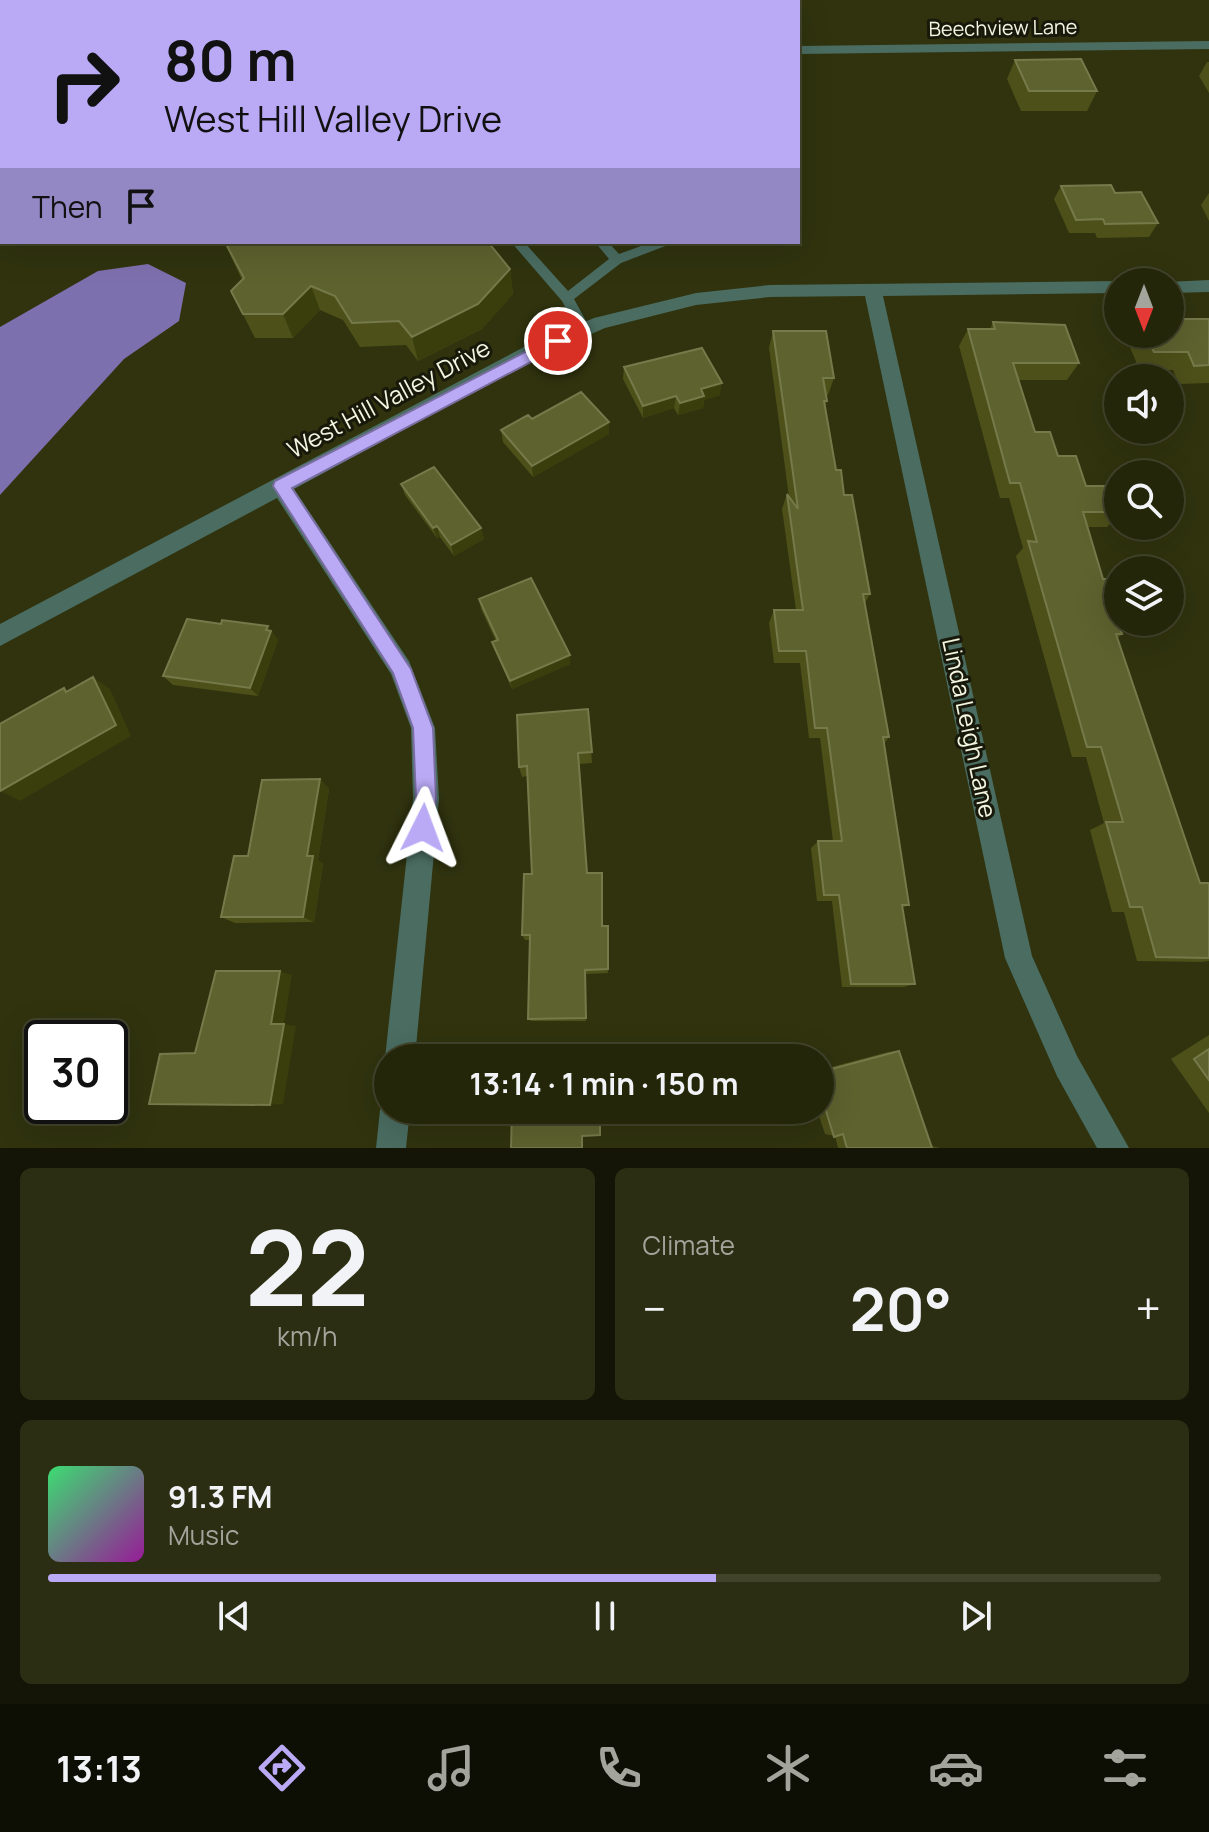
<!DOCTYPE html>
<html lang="en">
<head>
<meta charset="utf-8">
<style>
  :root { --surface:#24260a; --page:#2c2e13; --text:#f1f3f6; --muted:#a3a59c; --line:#41432b; --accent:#baaaf6 }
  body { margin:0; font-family:Manrope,sans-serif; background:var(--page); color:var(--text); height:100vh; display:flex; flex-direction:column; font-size:30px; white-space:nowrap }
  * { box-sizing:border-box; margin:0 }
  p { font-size:26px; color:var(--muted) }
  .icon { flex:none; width:44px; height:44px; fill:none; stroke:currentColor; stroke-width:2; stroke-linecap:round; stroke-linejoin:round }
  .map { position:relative; height:1148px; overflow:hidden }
  .side { display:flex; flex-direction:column; gap:20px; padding:20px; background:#141506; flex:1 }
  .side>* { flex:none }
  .top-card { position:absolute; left:0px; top:0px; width:800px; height:244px; box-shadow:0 8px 32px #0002,0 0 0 2px var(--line); background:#baaaf6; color:#111; overflow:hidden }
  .needle { width:52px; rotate:180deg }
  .fabs { position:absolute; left:1104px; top:268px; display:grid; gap:16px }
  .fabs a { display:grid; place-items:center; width:80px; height:80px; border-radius:50%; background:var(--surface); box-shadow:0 8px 32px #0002,0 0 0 2px var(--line); font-size:40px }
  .speed { position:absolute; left:24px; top:1020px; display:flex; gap:16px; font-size:40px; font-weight:700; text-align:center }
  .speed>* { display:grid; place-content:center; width:104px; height:104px; border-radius:50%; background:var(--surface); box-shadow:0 8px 32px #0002,0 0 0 2px var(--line); line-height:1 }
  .speed .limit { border:4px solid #111; border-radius:12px; background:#fff; color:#111 }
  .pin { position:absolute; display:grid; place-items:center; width:68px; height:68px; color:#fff; margin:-34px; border:4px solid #fff; border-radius:50%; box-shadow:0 2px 8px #0007 }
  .me { position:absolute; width:88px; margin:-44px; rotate:3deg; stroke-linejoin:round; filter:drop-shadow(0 0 6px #0008) }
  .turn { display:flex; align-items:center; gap:28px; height:168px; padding:0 32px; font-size:36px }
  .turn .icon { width:104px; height:104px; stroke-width:2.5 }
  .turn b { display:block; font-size:56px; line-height:68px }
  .then { display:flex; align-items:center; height:76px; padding:0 32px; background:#0003; gap:16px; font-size:30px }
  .big { font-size:60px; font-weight:700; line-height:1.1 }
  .side .tile { flex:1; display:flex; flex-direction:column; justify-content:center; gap:12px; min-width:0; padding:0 28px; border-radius:12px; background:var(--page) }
  .side .dial { align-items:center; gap:0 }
  .dial b { font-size:104px; line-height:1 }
  .song { display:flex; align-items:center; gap:24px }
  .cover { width:96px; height:96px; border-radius:12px; background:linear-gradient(135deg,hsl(140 70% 55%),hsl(300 70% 35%)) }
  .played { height:8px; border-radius:4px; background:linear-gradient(90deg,var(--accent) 60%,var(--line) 60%) }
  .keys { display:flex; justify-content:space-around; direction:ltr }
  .heat { display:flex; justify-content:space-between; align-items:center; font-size:44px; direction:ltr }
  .side .tiles { flex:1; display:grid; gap:20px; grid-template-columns:1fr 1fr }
  .tile:last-child { grid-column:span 2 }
  .trip { position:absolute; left:374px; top:1044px; width:460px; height:80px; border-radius:40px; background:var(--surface); box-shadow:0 8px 32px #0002,0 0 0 2px var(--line); font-weight:700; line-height:80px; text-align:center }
  .menu { display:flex; height:128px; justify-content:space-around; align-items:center; background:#0e0f04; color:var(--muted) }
  .menu .icon { width:56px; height:56px }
  .menu .on { color:var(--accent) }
  .menu b { font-size:36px; color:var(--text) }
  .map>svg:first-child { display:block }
  .water { fill:#7d70ae }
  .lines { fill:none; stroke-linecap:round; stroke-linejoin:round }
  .service { fill:#4a6c61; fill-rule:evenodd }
  .minor { fill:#4a6c61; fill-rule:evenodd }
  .wall { fill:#4d5019 }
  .shaded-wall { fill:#3a3d0c }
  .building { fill:#5e622f; stroke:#76794a; stroke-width:2 }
  .route { fill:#baaaf6; stroke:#796ea0; stroke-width:2 }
  .labels { text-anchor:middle; stroke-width:6; stroke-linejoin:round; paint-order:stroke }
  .far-street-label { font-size:20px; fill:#f3f6e1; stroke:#18190a }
  .street-label { font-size:24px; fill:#f3f6e1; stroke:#18190a }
</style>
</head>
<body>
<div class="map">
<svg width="1209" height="1148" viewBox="0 0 1209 1148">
  <rect width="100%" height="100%" fill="#30330e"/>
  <path class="water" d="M148,264l38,19 -7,38 -55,38 -124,136v-168l98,-56z"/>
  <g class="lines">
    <path class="service" d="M511,242h13l44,49 41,-32 -14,-17h13l11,12 33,-12h18l-2,3 -47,18 -47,36 17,31 -7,5 -5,-2 -17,-32z"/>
    <path class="minor" d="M1209,41v8l-411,5v-8z
      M2,149v10l-2,1v-10z
      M1209,280v12l-39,1v-11h-4z
      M1118,281l4,1h-4v11l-235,3 149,660 45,100 52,92h-32l-40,-72 -52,-118 -140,-662 -95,1 -74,8 -91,23 -67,29 -244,132 115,172 26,67 4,71 -24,259h-27v6l-3,-6 28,-259 -2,-71 -20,-54 -114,-176 -277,148v-22l524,-277 70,-29 102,-25 74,-8z
      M388,1098v12h22l-4,38h-30l4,-38z"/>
  </g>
  <path class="wall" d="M1015,60l82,31 -10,20h-66l-14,-32z
    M1207,62h2v31l-10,-17z
    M1061,186l54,7 43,30 -9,14 -52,1 -2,-5h-26l-15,-34z
    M1209,193v28l-8,-16z
    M224,242h264l22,27 3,25 -31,35 -64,32 -12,-16 -46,2 -17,-27 -23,-10 -27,28h-38l-24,-47 11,-11z
    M1209,319v64l-30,1 -6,-14 -33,1 -14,-33 3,-4h16z
    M993,322l86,41 -12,17h-49l17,52 51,54 32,17v12l-11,12h-19l15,52 15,2v40l4,13 -4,4 82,245h9v78l-7,1 -65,-1 -13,-49h-12l-22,-82 14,-7 -18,-66h-14l-56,-201 7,-8 -14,-50h-9l-41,-152 9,-17h22z
    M773,331l61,47 -6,17h-2l1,6 -2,5 11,64 8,25 26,99 -5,9 24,134 -5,7 25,161 -7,3 13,76 -11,3h-62l-10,-86h-15l-6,-53 7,-7h15l-13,-103h-11l-9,-75h-26l-5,-40 5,-13h22l-14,-101 5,-15 2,3 -20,-149z
    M624,367l96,28 -16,5 -1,8 -25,7 -4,-7 -31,10 -20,-39z
    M532,419l77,3v12l-76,43 -30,-35 -2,-12z
    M401,484l80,44 3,11 -30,17 -14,-19 -3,1 -32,-43z
    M479,599l91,56v9l-58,25 -17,-38 -3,-9 4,-1 -15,-32z
    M221,624l47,2 10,14 -20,56 -85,-11 -10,-9z
    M588,709l4,54 -13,1 8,109 15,53 6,47 -22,1v47h-55l-3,-2 2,-79h-5l-3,-5 10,-61 -5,-98 -5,1 -3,-10z
    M320,779l9,10 -11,71 5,4 -9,58 -79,1 -14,-6 27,-61z
    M1209,1035v78l-38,-54z
    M899,1051l33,95 8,2h-102l-3,-12 -10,-2 -8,-24h3v-40l68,-18z"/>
  <path class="shaded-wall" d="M510,269l3,25 -31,35 -64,32 -6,-24z
    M311,286l9,24 -27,28 -10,-24z
    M722,383l-2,12 -16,5 -1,8 -25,7 2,-12 21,-14z
    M676,396l-2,12 -31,10v-12z
    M609,422v12l-76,43 -1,-11z
    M437,526l3,11 -3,1 -4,-10z
    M481,528l3,11 -30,17 -3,-11z
    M268,626l10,14 -20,56 -8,-8z
    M570,655v9l-58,25 -2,-8z
    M93,677l17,12 21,47 -111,65 -20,-10z
    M320,779l9,10 -11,71 5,4 -9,58 -11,-5 4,-61z
    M280,971l12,4 -8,49 12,2 -13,78 -13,1 1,-81z"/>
  <path class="building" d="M1081,59l16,32h-68l-14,-31z
    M1111,185l4,8 26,-1 17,31 -53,1 -2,-5 -27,1 -15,-34z
    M225,242h263l22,27 -32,35 -66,33 -13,-16 -47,2 -17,-27 -24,-10 -28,28h-40l-12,-23 13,-13z
    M1170,319h39v46l-15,1 -6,-14h-34l-9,-18h25z
    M993,322l72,3 14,38h-66l22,69h15l8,24h18l10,30h26l6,17v9h-35l20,67h14l1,33h-3l7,22h-6l84,249h9v75l-53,-1 -14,-50h-12l-24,-85h17l-22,-75h-14l-59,-206 9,1 -17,-59h-10l-42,-154h27z
    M773,331h53l8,47h-11l4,23h-3l12,69h5l3,25h8l18,99h-7l26,143h-6l26,168h-7l13,79h-64l-12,-89h-15l-6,-54h24l-15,-113h-12l-9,-77h-27l-5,-41h29l-16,-116 11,15z
    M702,348l20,35 -21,6 3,7 -24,7 -4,-7 -33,10 -19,-39z
    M581,392l28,30 -77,44 -31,-36 27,-15 4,4z
    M434,467l47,61 -30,17 -14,-19 -4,2 -32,-44z
    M531,578l39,77 -60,26 -18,-39 6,-2 -19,-41z
    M187,619l34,5 1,-4 46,6 -2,4 5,1 -21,57 -87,-12z
    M93,677l23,48 -116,66v-67l64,-36 2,4z
    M588,709l4,43 -14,1 9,120h15v53h6v43l-23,1 1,48 -58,1 2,-84h-8l2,-61h8l-5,-108 -8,1 -2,-52z
    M320,779l-13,77h6l-10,61h-82l13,-61h14l14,-76z
    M216,971h64l-9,53h13l-14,81 -121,-1 11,-50 35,-1z
    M1209,1049v31l-15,-21z
    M899,1051l33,97h-85l-4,-14 -9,3 -14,-46v-19z
    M512,1110h88v25l-18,1v12h-71z"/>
  <path class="route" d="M558,335l7,6 -2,4 -271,143 119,181 22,59 3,71 -5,37 -8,3 -7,-3 -3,-8 3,-29 -3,-71 -20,-55 -120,-187 2,-5z"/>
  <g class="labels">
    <g class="far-street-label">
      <text transform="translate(1003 28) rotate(-1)" y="7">Beechview Lane</text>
    </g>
    <g class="street-label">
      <text transform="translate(389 399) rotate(-28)" y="8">West Hill Valley Drive</text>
      <text transform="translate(969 728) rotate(78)" y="8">Linda Leigh Lane</text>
    </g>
  </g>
</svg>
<div class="fabs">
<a><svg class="needle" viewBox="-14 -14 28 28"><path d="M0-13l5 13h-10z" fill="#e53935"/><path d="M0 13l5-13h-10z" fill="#a3a59c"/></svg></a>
<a><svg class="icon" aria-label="sound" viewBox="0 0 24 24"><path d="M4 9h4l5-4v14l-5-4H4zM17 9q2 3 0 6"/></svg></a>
<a><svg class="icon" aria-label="search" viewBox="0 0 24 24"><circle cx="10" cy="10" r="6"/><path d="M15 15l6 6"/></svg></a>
<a><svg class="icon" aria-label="layers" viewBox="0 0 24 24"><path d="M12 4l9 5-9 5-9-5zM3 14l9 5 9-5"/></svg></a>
</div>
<div class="speed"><div class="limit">30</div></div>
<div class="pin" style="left:558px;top:341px;background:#d93025"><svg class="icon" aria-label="arrive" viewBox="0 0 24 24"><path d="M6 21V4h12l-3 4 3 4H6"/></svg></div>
<svg class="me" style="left:423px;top:828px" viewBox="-20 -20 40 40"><path d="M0-17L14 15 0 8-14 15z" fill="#baaaf6" stroke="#fff" stroke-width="4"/></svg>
<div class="trip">13:14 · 1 min · 150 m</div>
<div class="top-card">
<div class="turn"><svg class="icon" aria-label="right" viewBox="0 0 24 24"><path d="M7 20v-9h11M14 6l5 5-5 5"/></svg><div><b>80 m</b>West Hill Valley Drive</div></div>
<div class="then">Then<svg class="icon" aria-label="arrive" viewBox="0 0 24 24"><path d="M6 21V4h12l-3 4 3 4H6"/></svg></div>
</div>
</div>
<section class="side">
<div class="tiles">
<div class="tile dial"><b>22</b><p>km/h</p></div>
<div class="tile"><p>Climate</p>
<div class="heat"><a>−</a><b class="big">20°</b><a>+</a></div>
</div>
<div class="tile">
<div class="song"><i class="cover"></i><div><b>91.3 FM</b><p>Music</p></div></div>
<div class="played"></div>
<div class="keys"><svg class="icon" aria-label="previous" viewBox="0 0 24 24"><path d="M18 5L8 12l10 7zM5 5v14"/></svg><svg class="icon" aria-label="pause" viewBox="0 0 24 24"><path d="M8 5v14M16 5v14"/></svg><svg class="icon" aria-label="next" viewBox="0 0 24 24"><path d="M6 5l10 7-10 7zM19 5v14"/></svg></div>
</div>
</div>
</section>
<nav class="menu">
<b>13:13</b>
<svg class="icon on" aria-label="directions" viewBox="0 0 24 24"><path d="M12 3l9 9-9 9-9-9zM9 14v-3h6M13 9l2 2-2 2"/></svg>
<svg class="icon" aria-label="music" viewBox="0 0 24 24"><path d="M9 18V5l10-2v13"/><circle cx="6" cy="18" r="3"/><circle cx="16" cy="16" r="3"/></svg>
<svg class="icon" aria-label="phone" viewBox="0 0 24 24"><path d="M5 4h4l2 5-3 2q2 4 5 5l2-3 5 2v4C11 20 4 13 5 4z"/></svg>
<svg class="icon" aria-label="climate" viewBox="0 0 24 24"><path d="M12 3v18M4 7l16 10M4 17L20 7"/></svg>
<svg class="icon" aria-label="car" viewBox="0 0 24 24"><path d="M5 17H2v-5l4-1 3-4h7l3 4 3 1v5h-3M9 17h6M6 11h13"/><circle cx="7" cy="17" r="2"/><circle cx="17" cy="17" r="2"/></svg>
<svg class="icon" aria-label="filters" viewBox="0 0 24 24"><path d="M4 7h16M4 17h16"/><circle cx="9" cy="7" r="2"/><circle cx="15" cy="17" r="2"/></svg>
</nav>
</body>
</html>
